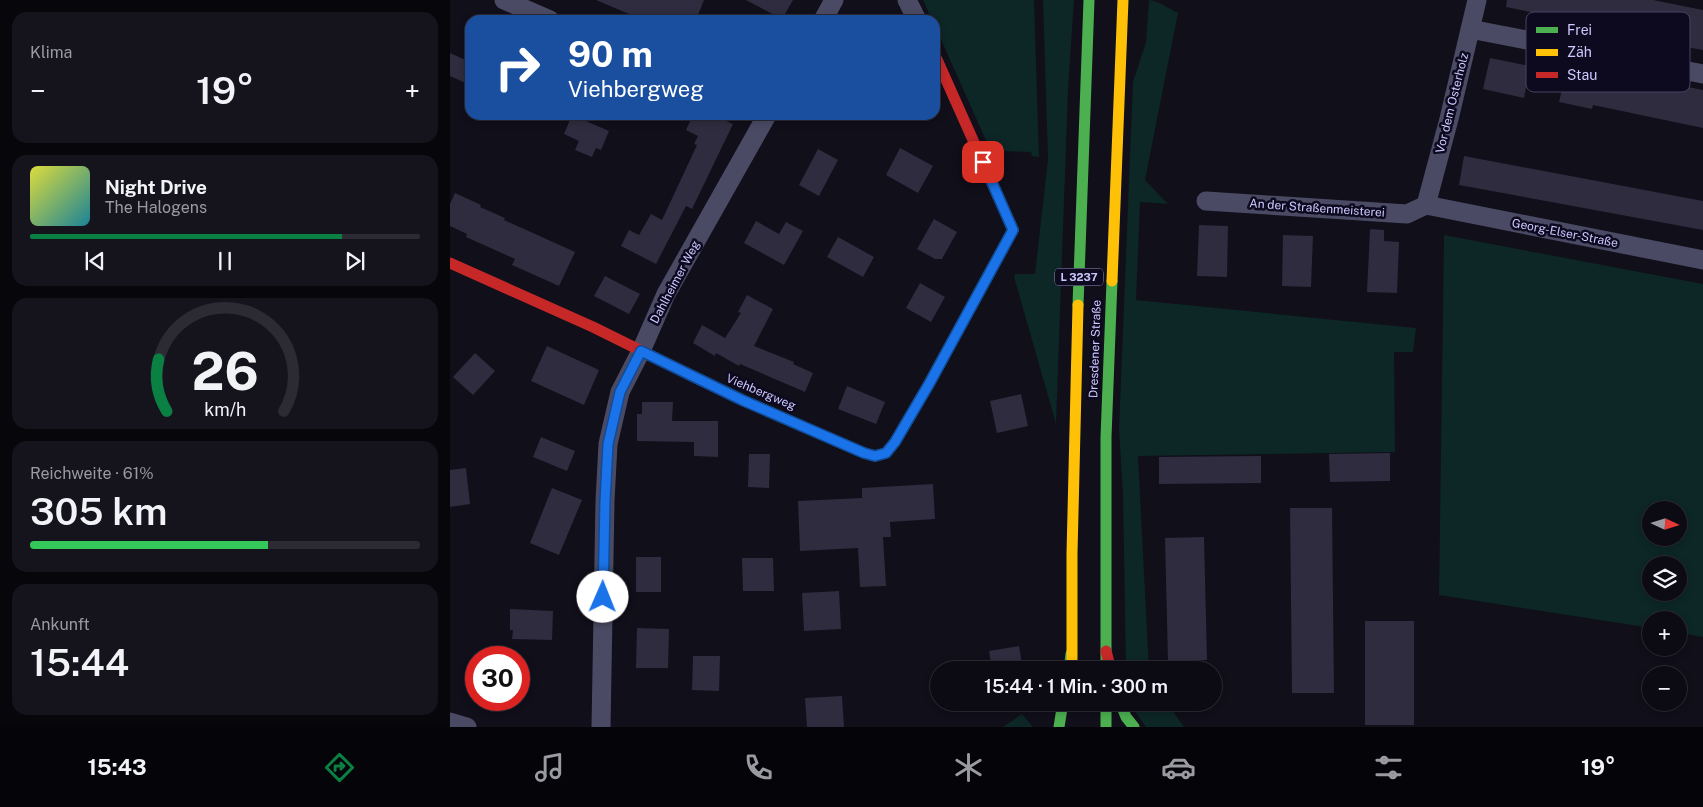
<!DOCTYPE html>
<html lang="de">
<head>
<meta charset="utf-8">
<style>
  :root { --surface:#0c0b14; --page:#15141d; --text:#f1f3f6; --muted:#9a9ba0; --line:#2c2b34; --accent:#0b8043 }
  body { margin:0; font-family:"Public Sans",sans-serif; background:var(--page); color:var(--text); height:100vh; display:flex; flex-direction:column; font-size:19px; white-space:nowrap }
  * { box-sizing:border-box; margin:0 }
  p { font-size:16px; color:var(--muted) }
  .icon { flex:none; width:28px; height:28px; fill:none; stroke:currentColor; stroke-width:2; stroke-linecap:round; stroke-linejoin:round }
  .map { position:relative; flex:1; overflow:hidden }
  .side { display:flex; flex-direction:column; gap:12px; padding:12px; background:#07060b; width:450px }
  .side>* { flex:none }
  .guide { position:absolute; left:15px; top:15px; width:475px; height:105px; border-radius:15px; box-shadow:0 2px 8px #0003,0 0 0 1px var(--line); background:#1a4fa0; color:#fff; overflow:hidden }
  .needle { width:32px; rotate:94deg }
  .controls { position:absolute; left:1192px; top:501px; display:grid; gap:10px }
  .controls a { display:grid; place-items:center; width:45px; height:45px; border-radius:50%; background:var(--surface); box-shadow:0 2px 8px #0003,0 0 0 1px var(--line); font-size:25px }
  .speed { position:absolute; left:15px; top:646px; display:flex; gap:10px; font-size:25px; font-weight:700; text-align:center }
  .speed>* { display:grid; place-content:center; width:65px; height:65px; border-radius:50%; background:var(--surface); box-shadow:0 2px 8px #0003,0 0 0 1px var(--line); line-height:1 }
  .speed .limit { border:8px solid #d22; background:#fff; color:#111 }
  .pin { position:absolute; display:grid; place-items:center; width:42px; height:42px; color:#fff; margin:-21px; border-radius:10px; box-shadow:0 2px 8px #0006 }
  .me { position:absolute; width:55px; margin:-28px; rotate:1deg; stroke-linejoin:round; filter:drop-shadow(0 0 4px #0008) }
  .turn { display:flex; align-items:center; gap:18px; height:105px; padding:0 20px; font-size:22px }
  .turn .icon { width:65px; height:65px; stroke-width:2.5 }
  .turn b { display:block; font-size:35px; line-height:42px }
  .big { font-size:38px; font-weight:600; line-height:1.1 }
  .side .card { flex:1; display:flex; flex-direction:column; justify-content:center; gap:8px; min-width:0; padding:0 18px; border-radius:15px; background:var(--page) }
  .side .dial { align-items:center; gap:0 }
  .dial svg { height:130px; overflow:visible; fill:none; stroke:var(--line); stroke-width:7; stroke-linecap:round; text-anchor:middle }
  .dial text { fill:var(--text); stroke:none }
  .song { display:flex; align-items:center; gap:15px }
  .cover { width:60px; height:60px; border-radius:8px; background:linear-gradient(135deg,hsl(60 70% 55%),hsl(190 70% 35%)) }
  .played { height:5px; border-radius:2px; background:linear-gradient(90deg,var(--accent) 80%,var(--line) 80%) }
  .keys { display:flex; justify-content:space-around; direction:ltr }
  .heat { display:flex; justify-content:space-between; align-items:center; font-size:28px; direction:ltr }
  .charge { height:8px; border-radius:4px; background:linear-gradient(90deg,#34c759 61%,var(--line) 0) }
  .trip { position:absolute; left:480px; top:661px; width:292px; height:50px; border-radius:25px; background:var(--surface); box-shadow:0 2px 8px #0003,0 0 0 1px var(--line); font-weight:600; line-height:50px; text-align:center }
  .tabs { display:flex; height:80px; justify-content:space-around; align-items:center; background:#050408; color:var(--muted) }
  .tabs .icon { width:35px; height:35px }
  .tabs .selected { color:var(--accent) }
  .tabs b { font-size:22px; color:var(--text) }
  main { display:flex; flex:1; min-height:0 }
  .map>svg:first-child { display:block }
  .green { fill:#0d2626; fill-rule:evenodd }
  .building { fill:#2e2c3e }
  .lines { fill:none; stroke-linecap:round; stroke-linejoin:round }
  .street { stroke:#4a4a64; stroke-width:19 }
  .fast { stroke:#4caf50; stroke-width:11 }
  .slow { stroke:#ffc107; stroke-width:11 }
  .jam { stroke:#c62828; stroke-width:11 }
  .route-casing { stroke:#114b97; stroke-width:12 }
  .route { stroke:#1a73e8; stroke-width:9 }
  .labels { text-anchor:middle; stroke-width:5; stroke-linejoin:round; paint-order:stroke }
  .shield { fill:#0d0a1f; stroke:#938fbc; stroke-width:1 }
  .shield-label { font-size:11px; font-weight:bold; fill:#cdc8ff }
  .street-label { font-size:12px; fill:#cdc8ff; stroke:#0d0a1f }
  .key { fill:#0d0a1f; stroke:#474362; stroke-width:1 }
  .key-label { font-size:14px; fill:#cdc8ff }
</style>
</head>
<body>
<main>
<section class="side">
<div class="card"><p>Klima</p>
<div class="heat"><a>−</a><b class="big">19°</b><a>+</a></div>
</div>
<div class="card">
<div class="song"><i class="cover"></i><div><b>Night Drive</b><p>The Halogens</p></div></div>
<div class="played"></div>
<div class="keys"><svg class="icon" aria-label="previous" viewBox="0 0 24 24"><path d="M18 5L8 12l10 7zM5 5v14"/></svg><svg class="icon" aria-label="pause" viewBox="0 0 24 24"><path d="M8 5v14M16 5v14"/></svg><svg class="icon" aria-label="next" viewBox="0 0 24 24"><path d="M6 5l10 7-10 7zM19 5v14"/></svg></div>
</div>
<div class="card dial"><svg viewBox="0 0 100 80">
<path d="M14 69A42 42 0 1 1 86 69"/>
<path d="M14 69A42 42 0 0 1 9 37" stroke="#0b8043"/>
<text x="50" y="56" font-size="32" font-weight="700">26</text>
<text x="50" y="72" font-size="11">km/h</text>
</svg></div>
<div class="card"><p>Reichweite · 61%</p><b class="big">305 km</b><div class="charge"></div></div>
<div class="card"><p>Ankunft</p><b class="big">15:44</b></div>
</section>
<div class="map">
<svg width="1253" height="727" viewBox="0 0 1253 727">
  <rect width="100%" height="100%" fill="#100f1a"/>
  <path class="green" d="M473,0h111l5,157 -7,-1 -1,-4 -28,-1 -1,4 -10,-1 -57,-128v-6h-3z
    M593,0h31l-6,90 -12,334 -42,-147 1,-3h20l13,-115z
    M699,0c8,0 21,9 29,13l-33,167 23,24 -28,-2 -4,98 280,28 -3,24h-19l1,100 -257,4 11,214h-23l-3,-174 -4,-67 14,-347 13,-40z
    M994,235l259,49v353l-24,-4v-13h-28v8l-212,-33zM1201,510h28v28h-28zM1201,565h28v27h-28z
    M679,703h38l17,24h-38z
    M572,714l11,13h-30z"/>
  <path class="building" d="M146,0h108l-8,20h-53z
    M296,0h47l-11,19z
    M1057,0h146l50,10v40l-134,-24 1,-6 -64,-13z
    M0,53l20,9v23l-20,-9z
    M1040,58l40,8 -6,32 -41,-9z
    M1116,72l60,12 1,-9 76,15v38l-110,-23 -1,4 -33,-7z
    M122,115l37,16 -8,19 -5,-2 -4,9 -17,-7 4,-9 -15,-7z
    M243,115h20l20,9 -41,85 -6,-3 -30,58 -35,-18 8,-16 10,5 12,-21 11,6 35,-75 -3,-1 4,-8 -12,-6z
    M450,148l33,18 -15,27 -32,-18z
    M368,149l20,11 -19,36 -20,-11z
    M1014,156l239,45v29l-244,-45z
    M5,193l26,12 -1,2 25,11 -1,2 71,32 -16,34 -47,-21 3,-6 -49,-22 1,-3 -17,-8v-22z
    M484,219l23,13 -15,27h-7l-18,-10z
    M306,221l23,13 7,-12 17,9 -19,34 -40,-22z
    M749,225l29,1 -1,51 -30,-1z
    M920,229l14,1v11l15,1 -2,51 -30,-1z
    M833,235l30,1 -2,51 -29,-1z
    M388,237l36,20 -11,20 -36,-20z
    M155,276l35,18 -11,20 -35,-18z
    M470,283l25,14 -14,25 -25,-14z
    M297,295l26,14 -19,37 40,16 -1,2 20,9 -8,19 -65,-28 -1,2 -23,-13 -1,3 -22,-13 9,-18 23,13 16,-25 -3,-1z
    M97,346l52,24 -15,35 -53,-24z
    M25,353l20,18 -22,24 -20,-18z
    M397,386l38,16 -9,22 -38,-15z
    M571,394l7,32 -31,7 -7,-32z
    M192,402h31l-1,19h46v36l-24,-1v-14l-57,-1v-27h5z
    M91,437l34,14 -8,20 -34,-14z
    M940,453v28l-60,1 -1,-28z
    M299,454h21l-1,34 -21,-1z
    M811,456v27l-102,1v-27z
    M16,468l4,36 -20,3v-37z
    M483,484l2,35 -45,3 1,15h-8l3,49 -26,1 -2,-39 -58,3 -2,-50 64,-3v-10z
    M102,488l30,12 -23,55 -29,-12z
    M840,508h42l2,185h-42z
    M754,537l3,123 -39,1 -3,-123z
    M186,557h25v35h-25z
    M292,558h31l1,33h-31z
    M389,591l2,38 -37,2 -2,-38z
    M60,609l43,2 -1,29 -40,-1 1,-9h-3z
    M915,621h49v104h-49z
    M187,628l32,1 -1,39h-32z
    M569,646l4,24h-31l-3,-19z
    M243,656h27l-1,35 -27,-1z
    M392,696l2,31h-37l-2,-29z"/>
  <g class="lines">
    <path class="street" d="M54,0l46,20
      M457,0l10,20
      M373,20l11,-20
      M1020,29l233,45
      M756,201l201,13 19,-9
      M976,205l277,55
      M976,205l23,-86 28,-119
      M0,722l17,5
      M151,727l4,-226 3,-57 12,-52 21,-41 25,-57 101,-179"/>
    <path class="fast" d="M628,305l11,-305
      M238,374l54,26 122,53 11,3 11,-3 9,-11 34,-58 84,-154 -3,-7
      M619,670l2,-16
      M656,670v-233l6,-156
      M656,702v25
      M670,702l6,15 8,10
      M609,727l4,-25"/>
    <path class="slow" d="M662,281l11,-281
      M622,670v-116l6,-249"/>
    <path class="jam" d="M485,55l75,168
      M0,263l143,64 95,47
      M656,651l5,19"/>
  </g>
  <g class="lines">
    <g class="route-casing">
      <path id="route" d="M153,597l2,-96 3,-57 12,-52 21,-41 101,49 122,53 11,3 11,-3 9,-11 34,-58 84,-154 -30,-68"/>
    </g>
    <use href="#route" class="route"/>
  </g>
  <g class="labels">
    <rect class="shield" x="605" y="268.5" width="48" height="17" rx="4"/>
    <g class="shield-label">
      <text x="629" y="281">L 3237</text>
    </g>
    <g class="street-label">
      <text transform="translate(1002 103) rotate(-76)" y="4">Vor dem Osterholz</text>
      <text transform="translate(867 208) rotate(4)" y="4">An der Straßenmeisterei</text>
      <text transform="translate(1115 233) rotate(11)" y="4">Georg-Elser-Straße</text>
      <text transform="translate(225 282) rotate(-62)" y="4">Dahlheimer Weg</text>
      <text transform="translate(645 349) rotate(-88)" y="4">Dresdener Straße</text>
      <text transform="translate(311 392) rotate(23)" y="4">Viehbergweg</text>
    </g>
  </g>
  <rect x="1076" y="12" width="164" height="80" rx="8" class="key"/>
  <rect x="1086" y="27" width="22" height="6" fill="#4caf50"/>
  <rect x="1086" y="49" width="22" height="7" fill="#ffc107"/>
  <rect x="1086" y="72" width="22" height="6" fill="#c62828"/>
  <g class="key-label">
    <text x="1117" y="35">Frei</text>
    <text x="1117" y="57">Zäh</text>
    <text x="1117" y="80">Stau</text>
  </g>
</svg>
<div class="controls">
<a><svg class="needle" viewBox="-14 -14 28 28"><path d="M0-13l5 13h-10z" fill="#e53935"/><path d="M0 13l5-13h-10z" fill="#9a9ba0"/></svg></a>
<a><svg class="icon" aria-label="layers" viewBox="0 0 24 24"><path d="M12 4l9 5-9 5-9-5zM3 14l9 5 9-5"/></svg></a>
<a>+</a>
<a>−</a>
</div>
<div class="speed"><div class="limit">30</div></div>
<div class="pin" style="left:533px;top:162px;background:#d93025"><svg class="icon" aria-label="arrive" viewBox="0 0 24 24"><path d="M6 21V4h12l-3 4 3 4H6"/></svg></div>
<svg class="me" style="left:153px;top:597px" viewBox="-20 -20 40 40"><circle r="19" fill="#fff"/><path d="M0-13L10 11 0 6-10 11z" fill="#1a73e8"/></svg>
<div class="trip">15:44 · 1 Min. · 300 m</div>
<div class="guide">
<div class="turn"><svg class="icon" aria-label="right" viewBox="0 0 24 24"><path d="M7 20v-9h11M14 6l5 5-5 5"/></svg><div><b>90 m</b>Viehbergweg</div></div>
</div>
</div>
</main>
<nav class="tabs">
<b>15:43</b>
<svg class="icon selected" aria-label="directions" viewBox="0 0 24 24"><path d="M12 3l9 9-9 9-9-9zM9 14v-3h6M13 9l2 2-2 2"/></svg>
<svg class="icon" aria-label="music" viewBox="0 0 24 24"><path d="M9 18V5l10-2v13"/><circle cx="6" cy="18" r="3"/><circle cx="16" cy="16" r="3"/></svg>
<svg class="icon" aria-label="phone" viewBox="0 0 24 24"><path d="M5 4h4l2 5-3 2q2 4 5 5l2-3 5 2v4C11 20 4 13 5 4z"/></svg>
<svg class="icon" aria-label="climate" viewBox="0 0 24 24"><path d="M12 3v18M4 7l16 10M4 17L20 7"/></svg>
<svg class="icon" aria-label="car" viewBox="0 0 24 24"><path d="M5 17H2v-5l4-1 3-4h7l3 4 3 1v5h-3M9 17h6M6 11h13"/><circle cx="7" cy="17" r="2"/><circle cx="17" cy="17" r="2"/></svg>
<svg class="icon" aria-label="filters" viewBox="0 0 24 24"><path d="M4 7h16M4 17h16"/><circle cx="9" cy="7" r="2"/><circle cx="15" cy="17" r="2"/></svg>
<b>19°</b>
</nav>
</body>
</html>
